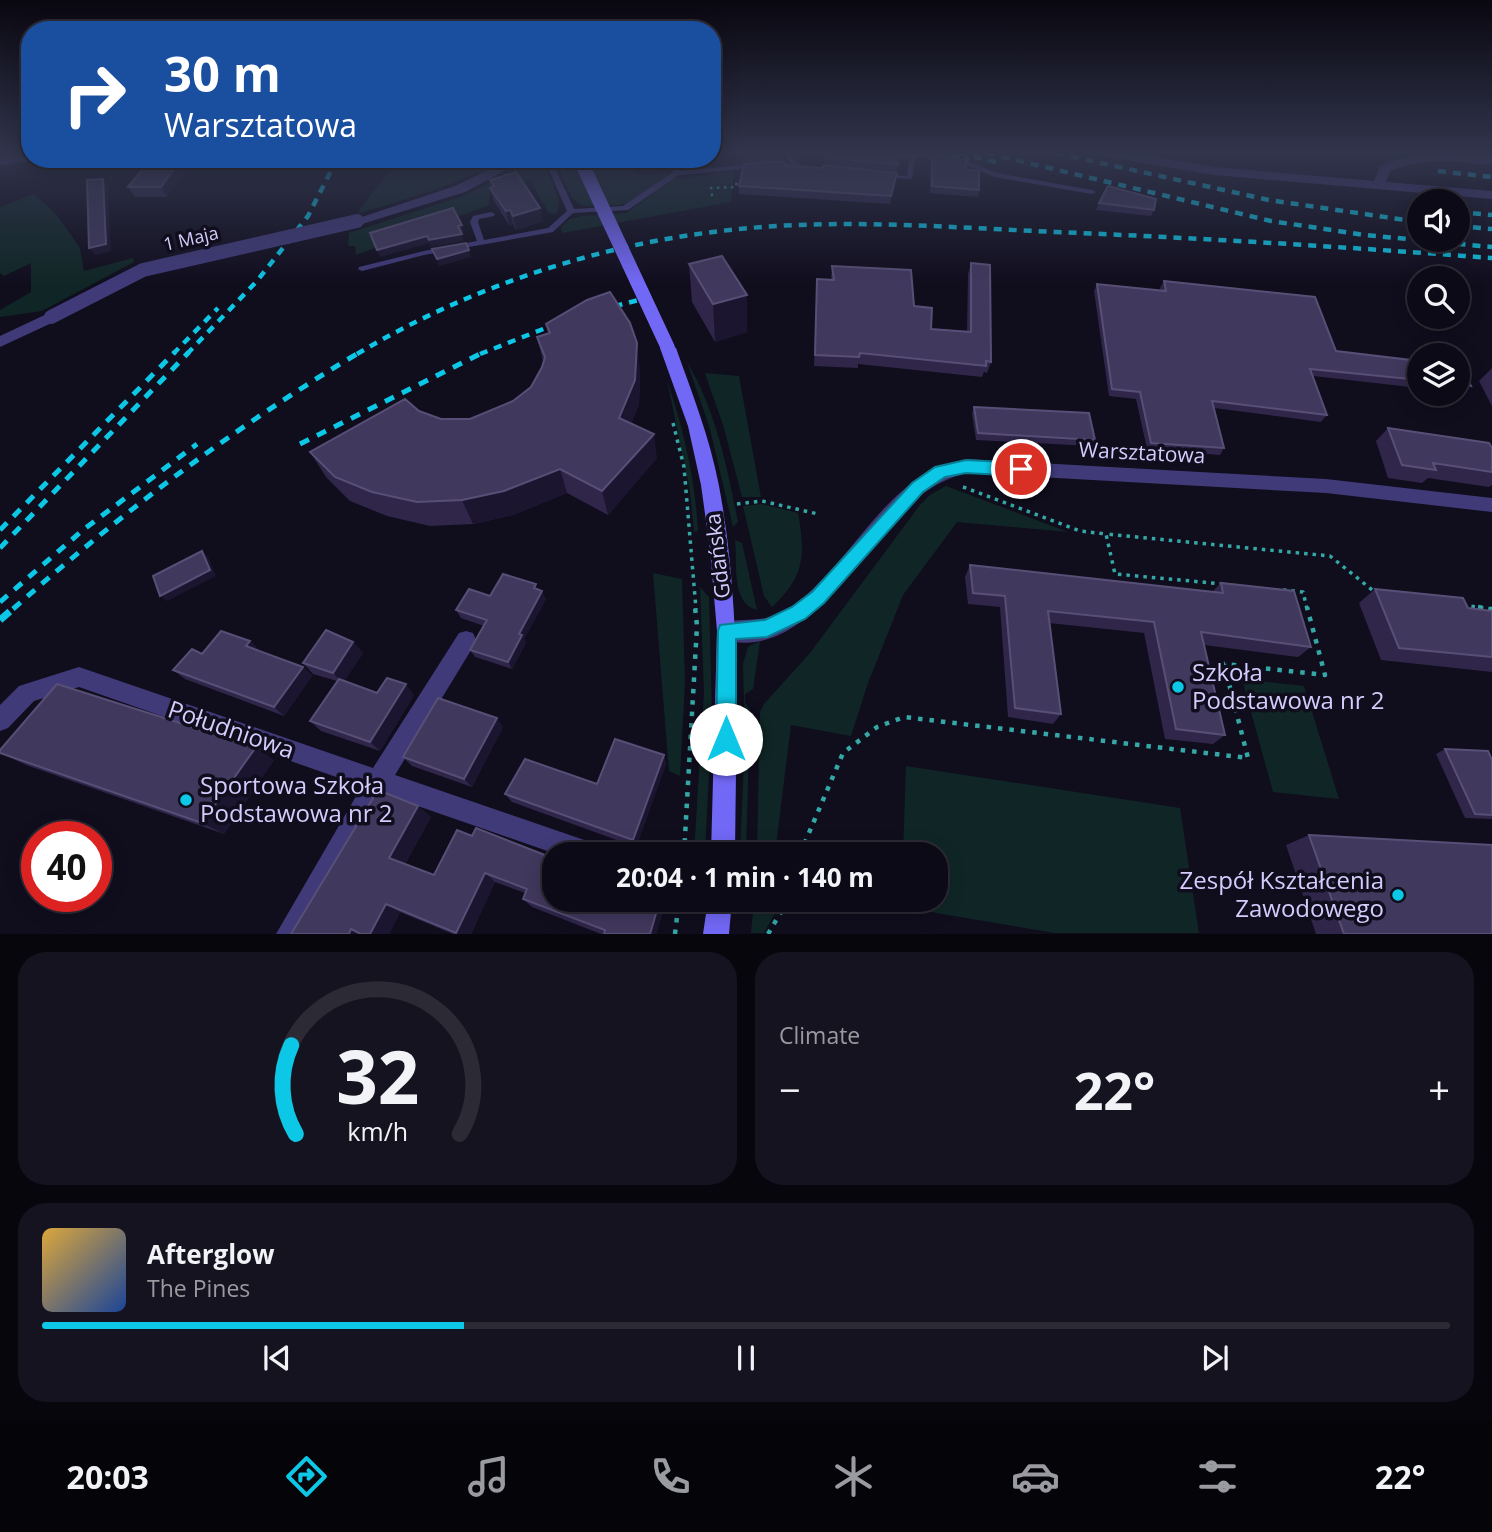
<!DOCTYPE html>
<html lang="en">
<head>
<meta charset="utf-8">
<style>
  :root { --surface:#0c0a16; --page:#15131f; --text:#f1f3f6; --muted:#9a9aa1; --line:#2c2b35; --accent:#0dc7e6 }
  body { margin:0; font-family:"Open Sans",sans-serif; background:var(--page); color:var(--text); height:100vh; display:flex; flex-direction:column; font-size:26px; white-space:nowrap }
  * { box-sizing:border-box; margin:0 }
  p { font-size:23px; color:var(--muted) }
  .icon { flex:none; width:38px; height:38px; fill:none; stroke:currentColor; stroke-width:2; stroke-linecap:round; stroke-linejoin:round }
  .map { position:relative; height:934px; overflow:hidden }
  .drawer { display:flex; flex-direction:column; gap:18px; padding:18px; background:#07060c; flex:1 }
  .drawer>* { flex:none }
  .banner { position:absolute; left:21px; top:21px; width:700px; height:147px; border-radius:28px; box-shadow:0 4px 18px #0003,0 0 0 2px var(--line); background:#1a4fa0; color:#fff; overflow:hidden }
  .controls { position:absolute; left:1407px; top:189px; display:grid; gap:14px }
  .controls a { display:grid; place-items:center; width:63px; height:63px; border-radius:50%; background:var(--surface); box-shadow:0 4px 18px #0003,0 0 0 2px var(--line); font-size:35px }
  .speed { position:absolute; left:21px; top:821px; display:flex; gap:14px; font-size:35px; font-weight:700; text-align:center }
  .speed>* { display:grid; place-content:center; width:91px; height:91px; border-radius:50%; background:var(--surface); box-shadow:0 4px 18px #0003,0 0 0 2px var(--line); line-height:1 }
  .speed .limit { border:10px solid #d22; background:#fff; color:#111 }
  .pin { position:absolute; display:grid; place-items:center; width:60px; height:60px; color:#fff; margin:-30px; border:4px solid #fff; border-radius:50%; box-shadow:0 2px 7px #0007 }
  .me { position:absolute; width:77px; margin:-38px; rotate:0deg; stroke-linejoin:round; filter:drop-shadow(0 0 5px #0008) }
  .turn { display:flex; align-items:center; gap:24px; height:147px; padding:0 28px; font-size:32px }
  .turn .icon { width:91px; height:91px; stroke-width:2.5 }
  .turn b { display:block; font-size:49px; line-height:60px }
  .big { font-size:52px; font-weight:700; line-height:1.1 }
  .drawer .card { flex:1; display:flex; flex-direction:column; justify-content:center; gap:10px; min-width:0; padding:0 24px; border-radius:28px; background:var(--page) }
  .drawer .dial { align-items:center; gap:0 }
  .dial svg { height:182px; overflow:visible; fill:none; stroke:var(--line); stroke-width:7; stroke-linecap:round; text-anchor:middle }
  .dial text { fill:var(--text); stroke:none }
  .song { display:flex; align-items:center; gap:21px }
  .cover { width:84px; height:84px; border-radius:10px; background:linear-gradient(135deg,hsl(40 70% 55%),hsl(220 70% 35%)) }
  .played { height:7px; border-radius:4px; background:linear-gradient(90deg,var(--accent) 30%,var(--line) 30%) }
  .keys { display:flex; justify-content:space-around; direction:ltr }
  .heat { display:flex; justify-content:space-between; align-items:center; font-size:38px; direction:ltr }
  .drawer .tiles { flex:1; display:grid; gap:18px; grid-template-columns:1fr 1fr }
  .card:last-child { grid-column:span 2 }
  .trip { position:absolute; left:542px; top:842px; width:406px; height:70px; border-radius:28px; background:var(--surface); box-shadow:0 4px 18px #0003,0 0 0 2px var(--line); font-weight:700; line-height:70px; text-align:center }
  .menu { display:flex; height:112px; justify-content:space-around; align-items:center; background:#050409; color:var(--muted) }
  .menu .icon { width:49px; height:49px }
  .menu .current { color:var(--accent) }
  .menu b { font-size:32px; color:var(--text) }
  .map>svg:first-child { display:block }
  .green { fill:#102626 }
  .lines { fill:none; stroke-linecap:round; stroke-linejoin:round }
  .path-far2 { stroke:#34a8a6; stroke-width:2.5; stroke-dasharray:2.5 4.5; stroke-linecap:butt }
  .path-far1 { stroke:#34a8a6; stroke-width:3.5; stroke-dasharray:3.5 5; stroke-linecap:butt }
  .path { stroke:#34a8a6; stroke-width:4.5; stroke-dasharray:4.5 7; stroke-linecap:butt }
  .lane { fill:#403a79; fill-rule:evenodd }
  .street { fill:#403a79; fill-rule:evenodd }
  .secondary { fill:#7268f6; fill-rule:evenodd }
  .rail-far2 { stroke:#0dc7e6; stroke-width:4.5; stroke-dasharray:8 7; stroke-linecap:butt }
  .rail-far1 { stroke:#0dc7e6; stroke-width:5; stroke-dasharray:10 9; stroke-linecap:butt }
  .rail { stroke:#0dc7e6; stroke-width:7; stroke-dasharray:13 11; stroke-linecap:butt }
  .street-bridge { stroke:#403a79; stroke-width:14 }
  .secondary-bridge { stroke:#7268f6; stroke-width:14 }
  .wall { fill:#2f264a }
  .shaded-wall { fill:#1b1530 }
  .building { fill:#41385d; stroke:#584f76; stroke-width:2 }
  .route { fill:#0dc7e6; stroke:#088196; stroke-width:2 }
  .poi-dot { fill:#0dc7e6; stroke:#100d1d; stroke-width:2.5 }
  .labels { text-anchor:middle; stroke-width:7; stroke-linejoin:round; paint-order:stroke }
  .far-street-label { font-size:18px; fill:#d3ccfc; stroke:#100d1d }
  .street-label { font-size:21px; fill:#d3ccfc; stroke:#100d1d }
  .near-poi-label { font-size:24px; fill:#d3ccfc; stroke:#100d1d; text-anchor:start }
  .near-street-label { font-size:24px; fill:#d3ccfc; stroke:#100d1d }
</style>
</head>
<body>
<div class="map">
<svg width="1492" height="934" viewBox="0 0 1492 934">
  <rect width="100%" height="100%" fill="#100d1d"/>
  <path class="green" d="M404,159h101c-47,25 -95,40 -146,54v-3l25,-32z
    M554,159h9l3,13 33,-6 1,-7h18l19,15 33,-1 -37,29 -13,3 -38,1 -10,-8z
    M531,163l15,5 13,32 -1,12 -4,2 -6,-2 -18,-32 -40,12 -1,13 -133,50 -1,-9h-7l1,-13 114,-37z
    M734,171l-3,31 -169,31 -1,-6 9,-8 12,-3 44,-3 48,-34z
    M34,194l23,21 23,33 4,23 49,-13 1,4 -92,49 -42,6v-7l31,-18v-29l-27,13 -4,-3v-66z
    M687,362c29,48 40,105 51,160l-5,5 -23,-98z
    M705,373l34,3 22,121h-19l-18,-69z
    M667,380c17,50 28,99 31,151l-4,1 -4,-41z
    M946,486l122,46 -111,-10 -54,73 -35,88 -17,53 -60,-11 -16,129h-18l3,-142 4,-8 46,-51 110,-148 10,-10z
    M762,504l36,9c8,43 6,64 -26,94l-8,-11 -21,-90z
    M735,540l7,3 15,67c-27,-7 -19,-48 -22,-70z
    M653,573l29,6 3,103 -5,94 -11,-5z
    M700,587l9,10 3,118 -7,138 -11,1 10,-162z
    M760,641l-7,48 -8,5v8l5,7 -4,145h-6l5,-116 -2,-74 5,-17z
    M1242,679l62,7 35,113 -66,-7z
    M906,766l274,42 19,125h-144l-154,-26v-7h35v-46h-33z
    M754,900h15l-1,9 8,2 -12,22h-13z"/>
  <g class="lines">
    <path class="path-far2" d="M712,196l-1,-8 25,-1 1,-8"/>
    <path class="path-far1" d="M673,423l11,44 12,142
      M963,487l117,44 26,3
      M737,504l25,-3 56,13
      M1223,584l-108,-10 -9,-40 224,22 46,37
      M1283,590l20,2 4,17
      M1463,605l28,4"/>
    <path class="path" d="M1478,607l14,2
      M684,854l13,-228 -2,-19
      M800,854l43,-101 34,-26 27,-10 344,41 -24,-94 101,11 -18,-68
      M675,934l4,-34
      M768,934l13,-22 1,-12"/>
    <path class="lane" d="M782,153h7l10,12 21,2 3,2 -3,2 -49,-5v-2l2,-1 18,1z
      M877,153l33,2v-2h10l45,7 32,13 95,17 4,2 -4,2 -97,-17 -32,-13 -47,-8 -4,23 -28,-2 -2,-1v-2l25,2 2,-17 -29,-4z
      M544,159h7l23,50 49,-3 50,-34v-5l7,-8h7l-8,8 1,4 74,-7 3,2 -3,2 -75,7 -51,35 -55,3 -20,19 -129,23 -62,16 -4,-2 1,-2 65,-16 53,-10 -7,-19 3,-6 18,-4 4,2 -1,2 -15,3 -1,3 6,18 64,-12 19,-17z"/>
    <path class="street" d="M30,153v6l4,1 -34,5v-8z
      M1104,153h28l83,14 159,14 6,-15c37,-15 73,-13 112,-9v8c-35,-4 -69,-8 -102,6l-4,11 106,9v8l-277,-24 -105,-18z
      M510,159h16l-61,33 -103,32h-10l-2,-3 105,-35z
      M51,312l5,1 2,4 -2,4 -56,26v-11z
      M966,459l360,20 166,19v14l-166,-19 -360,-20c-18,5 -33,12 -47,24 -51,43 -117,172 -199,141l-3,-7 3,-7c26,-9 42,3 72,-18 53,-37 81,-103 138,-135 11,-6 24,-8 36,-12z
      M466,631l7,2 3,7 -3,7 -78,128 195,67 8,4 4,8h-46l-173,-60 -81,140h-26l86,-148 -283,-99 -45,14 -26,27 -8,3v-26l19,-19 60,-19 294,101 86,-135z"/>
    <path class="secondary" d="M668,343l8,5c16,45 34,90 43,138 23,122 17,244 16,368h-24l6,-223 -7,-81 -9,-65 -13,-59 -28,-78z
      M708,900h24l-3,34h-26z"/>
    <path class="rail-far2" d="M936,153l33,6
      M959,153l37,9
      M987,153l284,68 94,14 127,12
      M1056,153l213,47 150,22
      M1438,171l54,6
      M1458,212l34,3
      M1458,226l34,3
      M600,310l54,-14
      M173,354l45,-46
      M187,354l70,-73 51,-65 29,-57
      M357,354c107,-64 233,-107 356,-122 113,-15 229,-5 343,0 146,6 291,15 436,26
      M480,354l86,-34"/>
    <path class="rail-far1" d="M300,444l184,-92
      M0,530l175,-178
      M0,548l189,-196
      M0,602l83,-72 114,-86
      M13,609c111,-98 220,-181 347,-257"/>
    <path class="rail" d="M0,620l15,-13"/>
    <path class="street-bridge" d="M51,317l92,-47 214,-49"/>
    <path class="secondary-bridge" d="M584,168l84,180"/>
  </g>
  <path class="wall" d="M781,153v8l-35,1v-7z
    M826,153h73l-2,19 -73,-8z
    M932,156l34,14 13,20 -1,7 -48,-4 1,-30z
    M151,159l16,38h-32l-7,-10z
    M785,166l112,7 -7,31 -151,-10v-8z
    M490,180l53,41 -27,9 -3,-6 -4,1 -15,-24 -4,-13 2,-1z
    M1099,203l55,7 -3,6 -55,-6z
    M971,263l20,99 -4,11 -3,-1 -2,5 -124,-13v4l-44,-2 3,-87 14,1 1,-14 82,40 17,23 36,3 1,-58z
    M689,264l58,68 -32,10 -23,-40z
    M1164,281l172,70 83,10v27l-106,-12 14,39 -6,7 -107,-14 10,40 -4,7 -73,-6 -11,-50 -27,-3 -15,-105 3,-7 64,7 -1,-3z
    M546,324l94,45 -1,36 -8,18 26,35 -49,57 -41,-22 -54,22 -40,9 -43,2 -43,-10 -37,-15 -24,-24 -16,-25 109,-41 22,8h29l43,-18 18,-14 11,-20 1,-6 -6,-24 11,-4z
    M1458,365l13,21 -7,7 -6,-1z
    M1492,368v38l-13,-25z
    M974,407l121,33 -4,6 -115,-6 -4,-27z
    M1388,428l104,20v37l-3,2 -61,-9 -6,5 -34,-5 -12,-37z
    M970,565l242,27 9,-9 90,64 -13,10 -94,-12 21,90 -12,9 -48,-5 -21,-106 -95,-10 12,91 -8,10 -45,-7 -8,-110 -32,-3 -3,-27z
    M1375,589l93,19 24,3v61l-111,-12 -22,-57z
    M539,590l7,9 -22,40 2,4 -14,26 -37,-12 -5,-7 14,-24 -23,-8 -5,-8 34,-14z
    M250,641l10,10 43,16 9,9 -28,40 -99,-37 -12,-9 29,-16z
    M353,642l10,11 -19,28 33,12 37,2 -34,56 -59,-20 -11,-10 27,-40 -24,-7 -10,-11z
    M503,727l-31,60 -60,-21 -9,-9z
    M1445,749l47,11v59l-27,-1 -29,-64z
    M0,753l274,7 -50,74 -198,-69z
    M664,755l2,9 -30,83 -124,-45 -7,-8 92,-10z
    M418,806l13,11 -26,47 29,11 23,-45 207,78 -8,26h-55l-69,-27 -9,-8 2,-6 -30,-11 -24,52h-18l-53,-22 -11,22h-98z
    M1309,835l183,99h-176l-30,-89z"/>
  <path class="shaded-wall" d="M181,159h14l-28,38 -6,-10z
    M650,159h13l-13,4z
    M103,179l5,7 3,65 -16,4 -6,-7z
    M540,208l3,13 -27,9 -3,-14z
    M510,210l3,14 -4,1 -3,-14z
    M462,225l2,7 -4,1 -2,-7z
    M462,234l2,7 -33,6 -2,-7z
    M427,236l3,7 -50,14 -3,-7z
    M469,250l2,7 -32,9 -2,-7z
    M747,295v37l-32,10 -2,-38z
    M637,343l3,26 -1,36 -15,38 -5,-25z
    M654,434l3,24 -49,57 -6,-24z
    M560,469l7,24 -54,22 -40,9 -11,-24z
    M202,551l6,6 8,19 -49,25 -7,-5z
    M542,591l4,8 -22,40 2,4 -14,26 -4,-7 11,-28z
    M250,641l10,10 -4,4 -10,-9z
    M353,642l10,11 -20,30 -10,-10z
    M303,667l9,9 -28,40 -10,-9z
    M406,684l8,11 -34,56 -10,-9z
    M497,718l6,9 -31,60 -8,-8z
    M256,747l18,13 -50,74 -22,-11z
    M664,755l2,9 -30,83 -3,-7z
    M418,806l13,11 -28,50 -14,-9z
    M485,873l10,9 -24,52h-14l-1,-1z
    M660,900l4,8 -8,26h-6z
    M386,904l14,8 -11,22h-19z
    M351,929l10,5h-12z"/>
  <path class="building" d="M747,153h34l1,1 -36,1z
    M826,153h73l-1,12 -73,-8z
    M932,156l34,4v10l13,1v19l-47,-4z
    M151,159h30l-20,28h-33z
    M766,162h18l1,4 38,2v-3l74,8 -6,23 -152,-10 5,-22z
    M516,172l24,36 -27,8 -3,-6 -4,1 -16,-23 4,-2 -4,-6z
    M103,179l3,65 -17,4 -2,-68z
    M1108,186l48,13 -2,11 -55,-7z
    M453,208l9,17 -4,1 4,8 -33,6 -2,-4 -50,14 -7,-17z
    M466,243l3,7 -32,9 -5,-10z
    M722,256l25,39 -34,9 -24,-40z
    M971,263l19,2 1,97 -5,-1v5l-126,-13 -1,4 -44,-2 2,-76 17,1 -2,-14 79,4 3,36 18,2 -1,21 40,3z
    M1164,281l151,16 21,54 83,10v19l-109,-11 17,46 -115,-14 12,47 -73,-5 -11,-51 -28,-3 -15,-105 69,7z
    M610,292l20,31 7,20 -2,37 -16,38 35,16 -52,57 -42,-22 -56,22 -42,9 -45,2 -45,-10 -37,-15 -25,-25 95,-53 14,12 22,8h29l43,-18 18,-14 11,-20 3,-10 -8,-20 13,-4 -4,-9 41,-24z
    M1458,365l3,1 10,20 -13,-2z
    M974,407l115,6 6,27 -117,-7z
    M1388,428l101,15 3,5v24l-59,-9 3,7 -34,-5z
    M202,551l8,19 -50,26 -7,-20z
    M970,565l253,28 -2,-10 73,8 17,56 -110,-15 24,103 -49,-6 -22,-107 -106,-11 13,103 -46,-6 -10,-112 -32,-3z
    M503,574l33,10 -2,4 8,3 -23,43 3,1 -14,27 -38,-12 17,-30 -31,-10 13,-21 21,7z
    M1375,589l88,9 5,10 24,3v46l-93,-9z
    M326,630l27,12 -20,31 -30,-10z
    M221,631l29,10 -4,5 57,21 -29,40 -101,-37 19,-21 10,5z
    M387,678l19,6 -36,58 -60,-21 29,-42 38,14z
    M57,684l199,63 -54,76 -202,-70v-3z
    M438,698l59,20 -33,61 -61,-22z
    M615,739l49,16 -31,85 -128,-46 20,-35 72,25z
    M1445,749l43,2 4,9v55l-17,-1z
    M378,790l40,16 -29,52 45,17 23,-45 15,6 4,-8 79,31v41h105l-10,34h-46l1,-4 -82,-31 4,-10 -42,-16 -29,60 -70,-29 -16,30h-9l-10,-5 -2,5h-58z
    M1309,835l183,10v89h-148z"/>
  <linearGradient id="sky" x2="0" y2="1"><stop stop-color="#090710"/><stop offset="0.54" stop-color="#31354c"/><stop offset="1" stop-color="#31354c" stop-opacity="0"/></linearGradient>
  <rect width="1492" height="284" fill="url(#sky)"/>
  <path class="route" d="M966,460l55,3 8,6 -8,7 -55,-3 -21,4 -22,15 -99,111 -19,16 -38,18 -31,2v100l-3,7 -7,3 -7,-3 -3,-7 2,-108 2,-6 45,-5 27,-13 20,-15 100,-109 23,-16z"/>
  <g class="poi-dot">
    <circle cx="1178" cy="687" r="7"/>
    <circle cx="186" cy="800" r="7"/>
    <circle cx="1398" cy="895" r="7"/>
  </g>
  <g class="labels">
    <g class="far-street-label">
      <text transform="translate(191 239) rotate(-13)" y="6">1 Maja</text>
    </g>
    <g class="street-label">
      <text transform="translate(1142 453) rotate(3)" y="7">Warsztatowa</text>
      <text transform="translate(718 556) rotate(-97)" y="7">Gdańska</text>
    </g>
    <g class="near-poi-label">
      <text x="1192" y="681">Szkoła<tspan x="1192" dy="28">Podstawowa nr 2</tspan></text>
      <text x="200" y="794">Sportowa Szkoła<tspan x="200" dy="28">Podstawowa nr 2</tspan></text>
      <text x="1384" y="889" text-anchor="end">Zespół Kształcenia<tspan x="1384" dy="28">Zawodowego</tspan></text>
    </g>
    <g class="near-street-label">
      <text transform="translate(231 730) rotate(19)" y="8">Południowa</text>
    </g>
  </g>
</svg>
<div class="controls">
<a><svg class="icon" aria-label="sound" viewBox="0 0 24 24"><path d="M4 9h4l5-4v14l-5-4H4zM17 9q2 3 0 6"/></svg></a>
<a><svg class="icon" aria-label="search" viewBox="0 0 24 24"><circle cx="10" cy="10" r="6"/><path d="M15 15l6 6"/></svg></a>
<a><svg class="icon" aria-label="layers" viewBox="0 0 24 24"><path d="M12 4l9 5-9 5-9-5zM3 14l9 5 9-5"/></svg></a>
</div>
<div class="speed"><div class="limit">40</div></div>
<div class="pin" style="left:1021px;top:469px;background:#d93025"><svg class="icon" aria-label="arrive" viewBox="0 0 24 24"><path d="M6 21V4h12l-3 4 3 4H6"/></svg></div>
<svg class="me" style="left:726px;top:739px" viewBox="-20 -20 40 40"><circle r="19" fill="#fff"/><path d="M0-13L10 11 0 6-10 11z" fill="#0dc7e6"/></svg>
<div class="trip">20:04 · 1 min · 140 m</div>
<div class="banner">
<div class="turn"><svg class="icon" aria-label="right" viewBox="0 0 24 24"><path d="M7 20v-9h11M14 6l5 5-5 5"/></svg><div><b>30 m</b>Warsztatowa</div></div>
</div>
</div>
<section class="drawer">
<div class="tiles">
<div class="card dial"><svg viewBox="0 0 100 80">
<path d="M14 69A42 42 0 1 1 86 69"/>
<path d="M14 69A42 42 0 0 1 12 30" stroke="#0dc7e6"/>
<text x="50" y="56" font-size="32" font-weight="700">32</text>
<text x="50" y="72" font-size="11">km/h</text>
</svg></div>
<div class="card"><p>Climate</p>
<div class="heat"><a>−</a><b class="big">22°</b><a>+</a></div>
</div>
<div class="card">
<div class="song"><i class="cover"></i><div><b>Afterglow</b><p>The Pines</p></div></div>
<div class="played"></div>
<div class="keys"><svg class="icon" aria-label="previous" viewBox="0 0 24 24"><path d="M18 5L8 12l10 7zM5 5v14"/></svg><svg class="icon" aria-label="pause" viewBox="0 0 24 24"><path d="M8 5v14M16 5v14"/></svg><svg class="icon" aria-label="next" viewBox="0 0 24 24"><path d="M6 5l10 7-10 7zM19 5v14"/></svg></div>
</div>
</div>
</section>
<nav class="menu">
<b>20:03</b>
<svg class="icon current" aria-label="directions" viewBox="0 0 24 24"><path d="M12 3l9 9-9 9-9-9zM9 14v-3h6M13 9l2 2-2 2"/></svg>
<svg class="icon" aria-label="music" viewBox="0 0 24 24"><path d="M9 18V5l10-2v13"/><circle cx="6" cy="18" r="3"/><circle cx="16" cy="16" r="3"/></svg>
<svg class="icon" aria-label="phone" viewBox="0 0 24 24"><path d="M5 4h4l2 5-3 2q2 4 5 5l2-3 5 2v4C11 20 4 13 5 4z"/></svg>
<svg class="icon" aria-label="climate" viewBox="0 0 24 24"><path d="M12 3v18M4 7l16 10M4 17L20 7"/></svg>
<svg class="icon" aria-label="car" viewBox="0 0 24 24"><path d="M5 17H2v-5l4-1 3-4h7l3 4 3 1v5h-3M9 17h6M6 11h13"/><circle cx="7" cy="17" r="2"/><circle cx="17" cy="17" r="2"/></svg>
<svg class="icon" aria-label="filters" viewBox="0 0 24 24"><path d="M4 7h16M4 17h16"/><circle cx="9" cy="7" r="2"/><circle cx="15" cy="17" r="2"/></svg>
<b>22°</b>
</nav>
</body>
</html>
